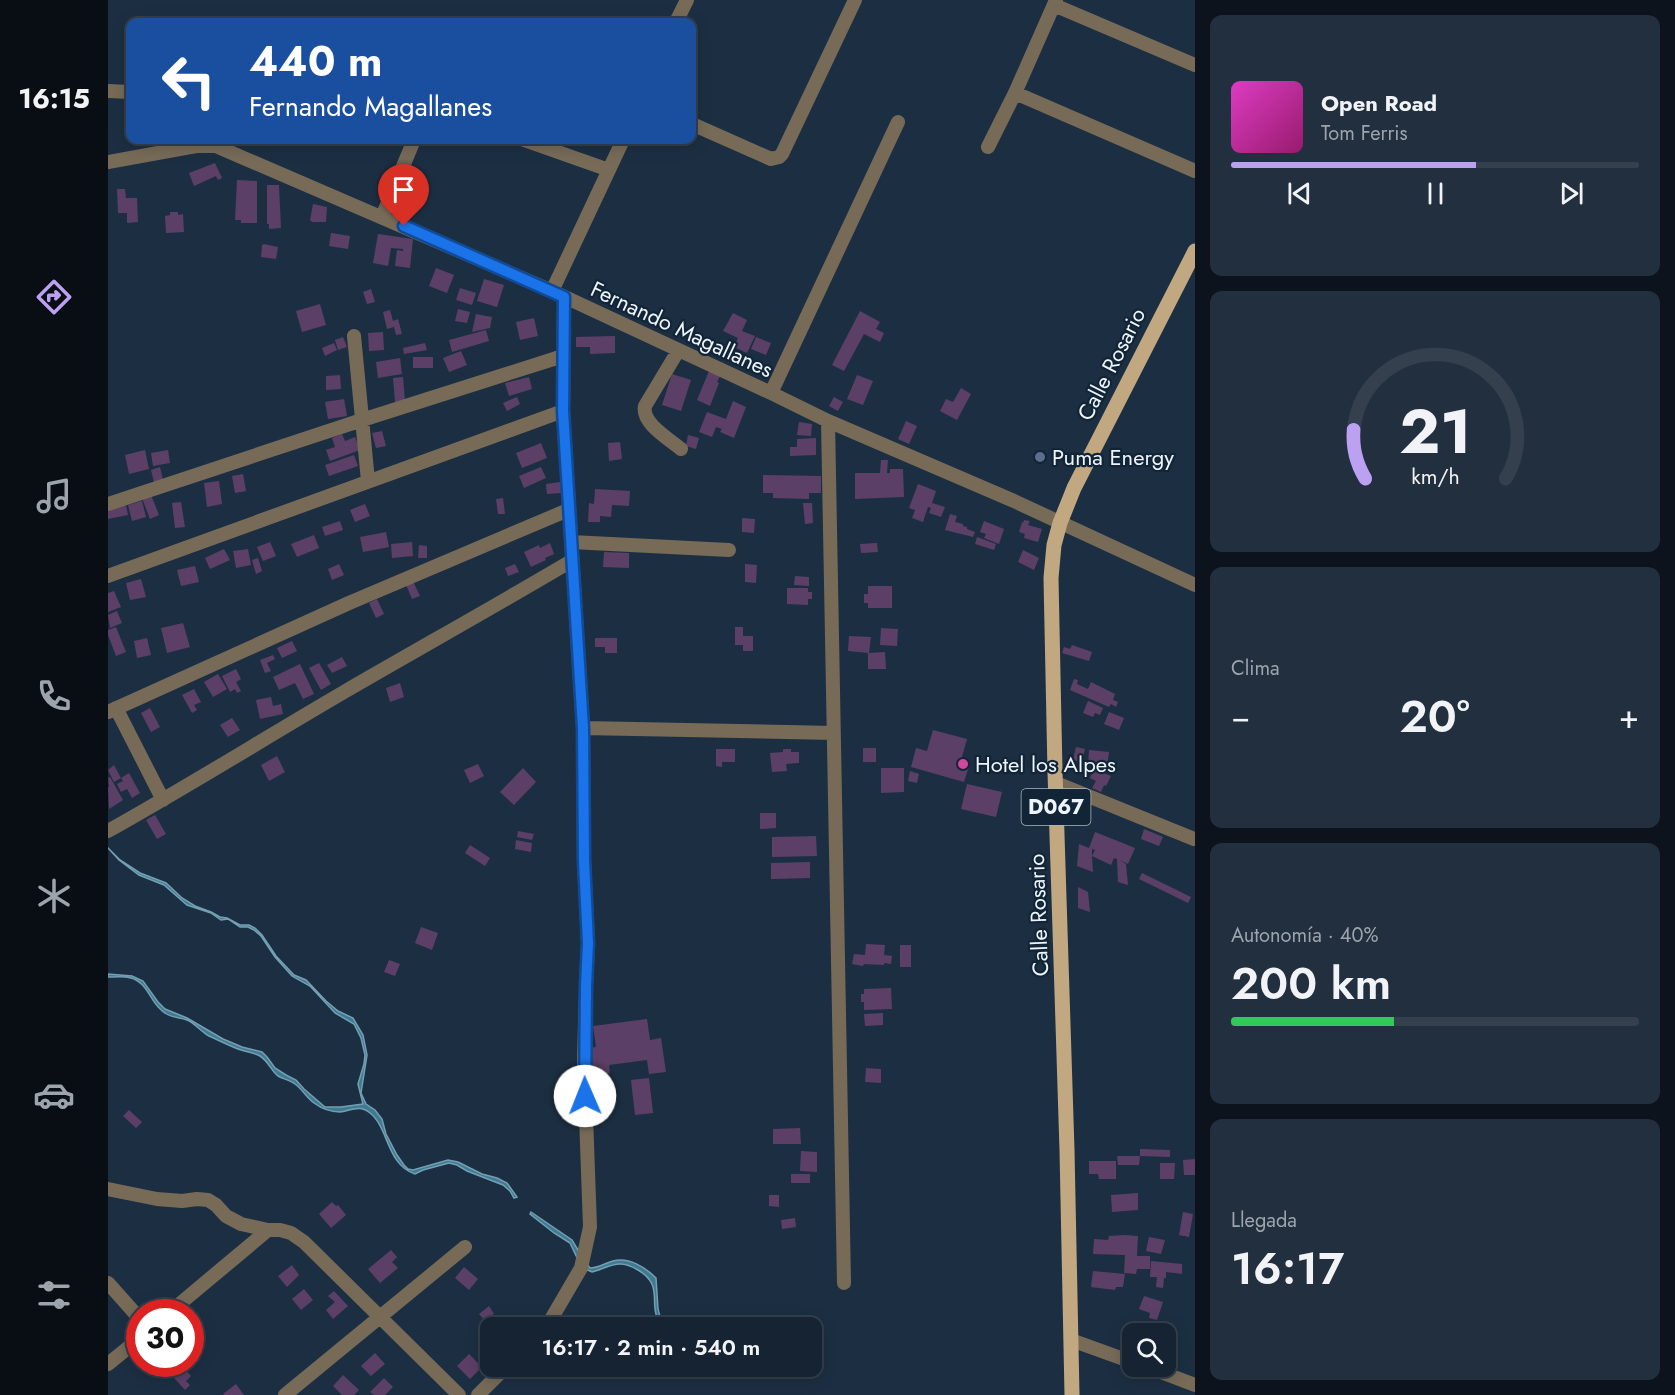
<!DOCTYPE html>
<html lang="es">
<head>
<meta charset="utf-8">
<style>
  :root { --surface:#152332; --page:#222f3e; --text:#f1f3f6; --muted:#9da4ac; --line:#34404d; --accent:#bca0f2 }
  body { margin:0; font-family:Jost,sans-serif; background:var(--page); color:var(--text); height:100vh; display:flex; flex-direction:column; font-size:22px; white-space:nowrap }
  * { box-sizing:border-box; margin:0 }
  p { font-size:20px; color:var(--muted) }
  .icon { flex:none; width:33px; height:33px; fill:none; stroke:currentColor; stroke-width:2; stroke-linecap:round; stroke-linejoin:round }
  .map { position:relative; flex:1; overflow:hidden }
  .sheet { display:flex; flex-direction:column; gap:15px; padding:15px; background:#0c131c; width:480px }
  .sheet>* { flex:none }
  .banner { position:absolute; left:18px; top:18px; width:570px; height:126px; border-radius:12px; box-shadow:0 3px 15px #0003,0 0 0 2px var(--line); background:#1a4fa0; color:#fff; overflow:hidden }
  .tools { position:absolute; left:1014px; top:1323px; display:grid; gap:12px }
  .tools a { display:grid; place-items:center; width:54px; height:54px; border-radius:12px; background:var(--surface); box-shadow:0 3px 15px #0003,0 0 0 2px var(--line); font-size:30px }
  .speed { position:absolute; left:18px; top:1299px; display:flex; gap:12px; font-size:30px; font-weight:700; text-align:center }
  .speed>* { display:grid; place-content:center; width:78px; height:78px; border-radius:50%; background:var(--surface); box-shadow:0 3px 15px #0003,0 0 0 2px var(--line); line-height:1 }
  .speed .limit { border:9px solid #d22; background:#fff; color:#111 }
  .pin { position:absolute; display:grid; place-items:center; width:51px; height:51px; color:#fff; margin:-62px -26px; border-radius:50% 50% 50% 0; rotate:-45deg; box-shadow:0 0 6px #0007 }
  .pin .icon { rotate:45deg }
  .me { position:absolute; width:66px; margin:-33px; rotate:359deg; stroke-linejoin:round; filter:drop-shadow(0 0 4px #0008) }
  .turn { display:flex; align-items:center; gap:21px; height:126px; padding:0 24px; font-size:27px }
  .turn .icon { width:78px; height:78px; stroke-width:2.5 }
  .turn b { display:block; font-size:42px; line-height:51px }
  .big { font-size:45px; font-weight:600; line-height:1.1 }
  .sheet .tile { flex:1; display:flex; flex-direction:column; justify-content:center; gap:9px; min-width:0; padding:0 21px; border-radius:12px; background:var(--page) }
  .sheet .dial { align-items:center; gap:0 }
  .dial svg { height:156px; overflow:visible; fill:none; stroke:var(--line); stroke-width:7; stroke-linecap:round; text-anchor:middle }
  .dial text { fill:var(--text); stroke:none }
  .song { display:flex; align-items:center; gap:18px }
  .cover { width:72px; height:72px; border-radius:9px; background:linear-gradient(135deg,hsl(310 70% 55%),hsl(320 70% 35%)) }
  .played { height:6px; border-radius:3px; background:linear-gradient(90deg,var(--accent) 60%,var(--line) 60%) }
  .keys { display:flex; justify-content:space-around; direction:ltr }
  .heat { display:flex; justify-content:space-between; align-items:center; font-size:33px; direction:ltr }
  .charge { height:9px; border-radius:4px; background:linear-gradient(90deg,#34c759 40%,var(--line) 0) }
  .trip { position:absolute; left:372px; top:1317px; width:342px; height:60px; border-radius:12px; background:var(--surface); box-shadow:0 3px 15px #0003,0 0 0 2px var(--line); font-weight:600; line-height:60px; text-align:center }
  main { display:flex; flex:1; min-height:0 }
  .menu { display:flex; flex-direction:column; width:108px; justify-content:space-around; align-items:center; background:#080e14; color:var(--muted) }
  .menu .icon { width:42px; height:42px }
  .menu .active { color:var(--accent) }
  .menu b { font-size:27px; color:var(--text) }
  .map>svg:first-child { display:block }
  .water { fill:#3f7a93; stroke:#739fb2; stroke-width:1.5 }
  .building { fill:#5c3f66 }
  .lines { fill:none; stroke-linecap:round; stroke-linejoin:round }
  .minor { stroke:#776b58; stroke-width:14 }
  .major { stroke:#c1a880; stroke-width:15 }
  .route-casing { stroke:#114b97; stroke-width:15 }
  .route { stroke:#1a73e8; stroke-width:10 }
  .service-dot { fill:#5c6f8a; stroke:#122537; stroke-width:2 }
  .hotel-dot { fill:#d1479c; stroke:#122537; stroke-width:2 }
  .labels { text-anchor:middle; stroke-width:4.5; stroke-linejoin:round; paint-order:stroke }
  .shield { fill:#122537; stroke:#abb6c1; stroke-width:1.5 }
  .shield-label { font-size:21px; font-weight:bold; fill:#edf4fc }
  .street-label { font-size:22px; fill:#edf4fc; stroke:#122537 }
  .poi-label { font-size:22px; fill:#edf4fc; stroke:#122537; text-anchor:start }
</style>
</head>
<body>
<main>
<nav class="menu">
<b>16:15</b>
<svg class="icon active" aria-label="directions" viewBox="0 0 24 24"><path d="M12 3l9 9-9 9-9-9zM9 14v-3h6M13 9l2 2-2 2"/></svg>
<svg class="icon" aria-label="music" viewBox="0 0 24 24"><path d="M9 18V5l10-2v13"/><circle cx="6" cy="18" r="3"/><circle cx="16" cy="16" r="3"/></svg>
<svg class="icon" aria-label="phone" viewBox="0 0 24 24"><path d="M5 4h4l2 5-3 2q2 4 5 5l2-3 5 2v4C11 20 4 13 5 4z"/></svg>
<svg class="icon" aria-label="climate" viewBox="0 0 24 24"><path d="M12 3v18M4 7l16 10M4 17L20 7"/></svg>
<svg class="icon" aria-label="car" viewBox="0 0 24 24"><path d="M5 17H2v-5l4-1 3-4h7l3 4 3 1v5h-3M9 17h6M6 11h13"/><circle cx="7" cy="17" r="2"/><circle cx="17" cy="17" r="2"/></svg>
<svg class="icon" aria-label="filters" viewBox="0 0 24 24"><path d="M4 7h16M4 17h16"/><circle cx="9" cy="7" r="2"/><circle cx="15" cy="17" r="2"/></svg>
</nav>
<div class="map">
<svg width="1087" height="1395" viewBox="0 0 1087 1395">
  <rect width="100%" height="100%" fill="#1c2f42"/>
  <path class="water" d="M0,848l12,12 20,13 26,10 16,15 13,8 16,6 9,5 7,1 13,7h9l6,3 7,7 14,21 18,19 12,5 20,21 12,10 15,7 10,17 4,20 -6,38 5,11 9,6 7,9 4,15 11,21 7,10 4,4 5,1 35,-10 10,2 24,12 15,4 10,5 10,14 -3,1 -4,-7 -7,-6 -36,-14 -10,-6 -8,-2 -26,7 -8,4c-29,-10 -26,-46 -45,-61 -10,-9 -20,-2 -30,-1 -10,0 -18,-3 -26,-9 -7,-5 -12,-14 -19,-19 -5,-4 -12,-5 -17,-8 -7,-6 -10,-15 -18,-20 -7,-4 -15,-4 -22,-7 -10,-4 -20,-9 -29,-13 -8,-4 -14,-13 -22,-16 -8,-3 -15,-2 -22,-7 -15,-9 -16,-30 -34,-35 -7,-2 -16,-1 -23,-1v-3l24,2 11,5 15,21 7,7 22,9 36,21 19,8 20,5 5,5 8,11 11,7 10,5 8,9 21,18h16l22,-3 -5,-20 6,-20 1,-9 -4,-17 -7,-14 -19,-11 -25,-27 -18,-10 -17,-19 -14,-21 -7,-6 -6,-3h-8l-12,-8 -7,1 -10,-7 -24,-8 -23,-20 -25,-10 -20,-15z
    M423,1212l41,28 12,20 6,8c8,0 15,-5 23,-7 16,-4 32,6 43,17l2,31 2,8 10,10h-5c-22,-17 3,-40 -27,-57 -5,-3 -12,-6 -18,-6 -10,0 -19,6 -28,8l-7,-3 -5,-5 -10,-21 -16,-10 -24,-19z"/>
  <path class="building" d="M107,163l7,15 -4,2 -2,-4 -22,10 -5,-13z
    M129,180l20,1v42h-16v-3h-6z
    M159,185h12v1l2,42 -12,1v-5h-2z
    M9,189h8l1,9h11l1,24 -11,1v-10h-9z
    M205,204l14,3 -1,15h-14l-2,-2z
    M62,212h8v3l5,-1 1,18 -18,1 -1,-17 5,-1z
    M223,233l19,3 -2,13 -19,-3z
    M270,234l35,5 -3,29 -15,-2 2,-16 6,1v-2l-12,-1 -3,18 -15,-3z
    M156,244l14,3 -2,12 -15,-2 1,-12z
    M328,268l18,7 -7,18 -18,-7z
    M376,279l20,6 -7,22 -20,-6z
    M352,288l16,5 -4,12 -16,-5z
    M263,289l4,13 -8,2 -4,-12z
    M212,304l6,21 -24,7 -6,-21z
    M350,309l12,3 -3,11 -12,-2z
    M282,310l3,11 5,-2 4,15 -6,1 -2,-8 -7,2 -4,-17z
    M752,311l20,11 -4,7 8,4 -4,9 -16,-8 -20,37 -12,-6z
    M625,313l14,7 -5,11 13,5 -8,17 -13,-6 4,-9 -15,-7z
    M368,314l16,3 -2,11 -18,4z
    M426,318l4,18 -18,4 -4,-18z
    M378,330l3,11 -37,11 -3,-12z
    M275,332l1,18 -15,1 -1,-18z
    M507,336v17l-25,1v-7h-14v-10z
    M235,337l4,10 -9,3 -3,-10z
    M648,337l15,6 -5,12 -15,-6z
    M226,343l3,7 -12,6 -3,-8z
    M317,343l2,7 -23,4 -1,-6z
    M353,351l6,14 -18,7 -6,-14z
    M305,357h20v11h-20z
    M292,358l2,16 -24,4 -2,-16z
    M601,371l11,5 -3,6 2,1 -9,23 -13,-6z
    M564,374l19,6 -10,31 -19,-6z
    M232,375l1,14 -15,1v-14z
    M749,375l16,6 -10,24 -16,-6z
    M295,377l2,24 -10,1 -2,-24z
    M421,377l3,12 -23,7 -4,-13z
    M853,388l10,6 -14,26 -17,-9 6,-12 7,3z
    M409,397l3,7 -13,7 -4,-8z
    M726,397l9,5 -5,9 -9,-5z
    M236,399l3,17 -19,3 -3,-17z
    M625,401l13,6 -12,31 -14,-6 2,-3 -6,-2 -4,10 -13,-5 8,-20 19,7z
    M798,421l11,5 -8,18 -11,-5z
    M691,422l13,2 -1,12 -14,-1z
    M274,431l4,15 -10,2 -4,-15z
    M234,434l3,7 10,-4 5,13 -30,11 -4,-11 9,-3 -3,-9z
    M580,435l11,3 -3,11 -10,-3z
    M708,438v17l-26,1v-9h7v-8z
    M512,442l2,17 -13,2 -1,-18z
    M433,443l6,15 -25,10 -6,-15z
    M37,450l4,19 -20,5 -4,-19z
    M60,450l2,13 -17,3 -2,-13z
    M246,455l4,11 -29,10 -4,-11z
    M773,460h7l-1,13h3v-4h13l1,28 -49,2v-26h25z
    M52,467l3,13 -9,2 -3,-12z
    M433,467l5,11 -22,10 -5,-12z
    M135,474l3,17 -11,2 -3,-17z
    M655,475l58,1v17h-12v6l-36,-1v-5h-10z
    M111,481l3,23 -15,3 -3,-24z
    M452,482l1,11 -14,1 -1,-10z
    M810,484l18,7 -4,12 13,4 -4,10 -12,-4 2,-5 -3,-1 -5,15 -11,-4 3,-8 -6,-2z
    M487,489l35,2 -1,15 -17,-1 -1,12 -11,-1v6h-12l1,-19 5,1z
    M43,495l8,20 -9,4 -8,-21z
    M395,498l2,16h-7l-2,-15z
    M34,501l4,16 -14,4 -4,-16z
    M73,502l4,25 -10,1 -3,-25z
    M695,503h9l1,20 -8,1z
    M257,504l5,12 -15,6 -5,-12z
    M18,505l2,10 -20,4v-10z
    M842,514l7,2 -2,6 8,2v2l4,1v2l8,3 -2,5 -28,-7z
    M634,518l13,1 -1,14 -12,-1z
    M916,520l6,1 -2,4 14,4 -4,13 -14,-4 1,-4 -6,-2 3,-10 1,1z
    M232,521l3,9 -18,6 -3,-9z
    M876,521l20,8 -5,15 -15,-6 2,-4 -6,-2z
    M278,532l3,15 -26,5 -3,-15z
    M206,535l5,13 -22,9 -6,-13z
    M869,537l19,7 -2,6 -19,-6z
    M162,542l6,14 -13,5 -6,-14z
    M304,542l1,14 -21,2 -1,-14z
    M442,543l4,11 -9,4 1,2 -15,7 -7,-15 15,-7 1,3z
    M769,543l1,9 -17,1 -1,-9z
    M311,545l8,1v12h-9z
    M116,549l6,11 -20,9 -5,-11z
    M140,549l3,16 -15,3 -3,-17z
    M915,550l16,8 -5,12 -16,-8z
    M496,552l25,1v15l-26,-1z
    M150,558l4,13 -6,3 -4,-14z
    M231,564l5,11 -12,5 -4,-11z
    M407,564l4,8 -11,4 -3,-8z
    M637,564l12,1 -1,18 -11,-1z
    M87,566l4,16 -18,4 -4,-16z
    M687,576l14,1v9l-15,-1z
    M303,577l9,19 -8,3 -8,-19z
    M33,579l5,18 -16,3 -4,-17z
    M760,586h24v22h-24v-5h-4v-9h4z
    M679,588h21v4h4v7h-4v6l-21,-1z
    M6,591l7,16 -13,5v-19z
    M269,599l7,15 -8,4 -7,-15z
    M9,611l5,12 -12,5 -2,-13z
    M75,623l7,24 -23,6 -6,-25z
    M8,627l10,25 -10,4 -8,-21v-5z
    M627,627h8v9h10v15h-10v-6h-8z
    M773,628l17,1 -1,17 -17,-1z
    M741,636l22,1 -2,16 -21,-2z
    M39,638l4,17 -14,3 -3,-17z
    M487,638h22v15h-12v-6h-10z
    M184,641l5,10 -15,7 -5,-10z
    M964,645l20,7 -3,9 -27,-8 2,-6 6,2z
    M777,652l1,17h-18v-16z
    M165,655l2,4 -8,4 4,8 -6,2 -5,-13z
    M234,657l5,9 -15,7 -5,-8z
    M211,663l12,21 -10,6 -12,-22z
    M192,664l14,30 -11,5 -8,-16 -16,7 -6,-13z
    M128,669l5,10 -5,3 5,9 -4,2 -2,-4 -5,3 -8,-16z
    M110,674l9,15 -14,8 -9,-15z
    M966,679l4,1 -1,4 11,5 3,-7 24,12 -2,6 5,2 -2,5 -5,-3 -2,3 -39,-17z
    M292,683l4,14 -14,5 -4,-14z
    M86,689l7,13 -7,3 3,5 -5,3 -10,-18z
    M163,697l2,9 8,-2 2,10 -23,5 -4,-19z
    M980,701l15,7 -3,7 -5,-2 -2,4 -10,-4z
    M42,708l10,19 -9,5 -10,-19z
    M1001,712l15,6 -5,12 -15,-6z
    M124,718l8,12 -12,7 -8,-12z
    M825,730l34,9 -6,21 9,3 -6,19 -53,-15 5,-19 11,3z
    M968,747l9,2 -3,13 -9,-2z
    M755,748h13v14h-13z
    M608,749h19v13h-13v5l-6,-1z
    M675,749h8v3h8v11l-13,1 1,7 -15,1 -2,-19 13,-1z
    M981,750l20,2 -2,15 -19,-2z
    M169,756l8,16 -16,9 -8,-16z
    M370,764l6,12 -14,7 -6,-13z
    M6,765l7,13 8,-5 11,20 -8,5 -5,-9 -6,3 -4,-8 6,-3 -2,-3 -7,4 -6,-12z
    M415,768l13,14 -22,23 -14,-13z
    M773,768h23v24l-23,1z
    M986,769l17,7 -5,10 -2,-1 -3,7 -9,-4 4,-7 -6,-3z
    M802,771l9,3 -2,9 -9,-2z
    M2,777l13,23 -14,9 -1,-22h1l-1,-9z
    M859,784l35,8 -6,25 -35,-8z
    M652,813h16v15l-16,1z
    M47,815l11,19 -9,5 -11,-19z
    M1036,829l19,8 -4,9 -18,-7z
    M410,831l16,3 -2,6 -15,-3z
    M987,832l40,16 -7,16 -9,-4 7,4 2,21 -10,-3 -1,-23 -3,-1 -3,7 -19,-9 3,-6 -3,-1v7l1,16 -16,-6 2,-22 10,4z
    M708,836l1,20 -45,1v-20z
    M408,840l16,3 -1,9 -16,-3z
    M362,845l20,13 -5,8 -20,-13z
    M702,862v16l-39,1v-16z
    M1034,873l49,24 -3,6 -49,-24z
    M970,887l10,5 2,20 -12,-4z
    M313,927l17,6 -6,17 -17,-7z
    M758,944l19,1 -1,10 8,1 -1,8 -7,-1v2l-20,-1 -1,2 -11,-2 2,-10 11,1z
    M792,945h11v22h-11z
    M281,960l11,4 -5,12 -11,-4z
    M783,988l1,21 -28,1v-8h-3v-8h3v-5z
    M775,1013v12l-18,1 -1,-12z
    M539,1019l3,21 11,-2 5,34 -17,2 -2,-14 -38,5 1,8 -11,1 -1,-8 -6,1 -3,-19 7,-1 -3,-21z
    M758,1068l15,1v14l-16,-1z
    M541,1078l4,35 -18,2 -4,-35z
    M21,1110l13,12 -6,6 -13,-12z
    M692,1128l1,16h-28v-15z
    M1032,1149l30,1v7l-30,-1z
    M693,1151l16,1v20l-17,-1z
    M1009,1156h23l-1,9h-21z
    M1087,1159v16h-11l-1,-15z
    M981,1161h27v18h-17l-1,-5h-9z
    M1052,1163h15l-1,16h-14z
    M683,1174h19v9h-19z
    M1030,1193v17l-26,2 -1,-17z
    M661,1195h10v12l-10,-1z
    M224,1202l4,4 2,-1 8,10 -15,13 -12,-14z
    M1075,1212l10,2 -4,23 -10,-2z
    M687,1218l1,9 -14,2 -1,-9z
    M1017,1235l13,1 -1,20h13v13h-13l-1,5 -12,-1 1,-18 -32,-1 1,-15 14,1 1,-4z
    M1041,1237l16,3 -4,14 -15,-3z
    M283,1250l6,7 -5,5 6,6 -18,15 -12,-14z
    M1043,1261l31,3v10l-16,-2v6h-2l-1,10 -7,-1 1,-10h-7z
    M184,1265l7,10 -12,12 -9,-11z
    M356,1267l14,12 -9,11 -14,-12z
    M985,1271l32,3 -2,13h-7l-1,3 -24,-3z
    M196,1289l9,11 -12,10 -9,-11z
    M226,1291l14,15 -15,13 -7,-9 9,-8 -7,-6z
    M1036,1296l19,6 -6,18 -8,-2 1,-5 -11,-4z
    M381,1306l5,8 -9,7 -6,-7z
    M267,1353l10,11 -14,12 -10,-10z
    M361,1354l13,13 -12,12 -13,-13z
    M57,1364h12l3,3 -10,9 -8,-10z
    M76,1368l7,8 -5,5 4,4 -5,5 -11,-12z
    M235,1375l16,15 -5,5h-12l-9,-9z
    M276,1378l9,9 -8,8h-11l-4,-3z
    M128,1384l8,11h-20l-1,-1z"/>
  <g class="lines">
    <path class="minor" d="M946,5l141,60
      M568,22l11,-22
      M0,91l22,1
      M907,93l180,78
      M584,124l79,35 8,-2 3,-3 73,-154
      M416,140l85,30
      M880,147l27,-54 41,-93
      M0,162l88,-16h20l336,145 219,102 57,28 186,80 181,84
      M274,217l32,-77
      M444,291l71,-151
      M246,336l14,145
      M570,351l-33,55c-4,17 24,33 36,43
      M663,393l127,-271
      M720,421l16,862
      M0,504l254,-84 201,-64
      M463,542l158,8
      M0,576l455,-165
      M8,708l47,92
      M0,712l241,-109 219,-93
      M475,728l251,5
      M948,783l138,56
      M0,831c79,-44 157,-93 236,-139 76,-44 153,-87 229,-132
      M0,1189l49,10 25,2 15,-2 11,1 8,5 10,11 15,8 27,6h12l11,3 13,9 155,153
      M0,1283l32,36
      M62,1312l98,-82
      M438,1328l35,-60 9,-41 -6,-167 2,-74 2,-43 -4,-82 -1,-133 -20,-317 1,-114
      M963,1340l61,22
      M0,1364l32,-26
      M1037,1366l50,19
      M177,1395l180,-148
      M370,1395l29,-29"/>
    <path class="major" d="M964,1395l-5,-245 -12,-378 -4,-194 3,-33 6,-22 14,-35 121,-237"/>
  </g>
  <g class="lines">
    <g class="route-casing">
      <path id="route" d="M296,226l160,71 -1,114 20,317 1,133 4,82 -2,43 -1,110"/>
    </g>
    <use href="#route" class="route"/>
  </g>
  <circle class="service-dot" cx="932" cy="457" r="6"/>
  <circle class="hotel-dot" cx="855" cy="764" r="6"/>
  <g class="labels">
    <rect class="shield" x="913.5" y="789" width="69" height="36" rx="4.5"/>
    <g class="shield-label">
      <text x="948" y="814">D067</text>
    </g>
    <g class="street-label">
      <text transform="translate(574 329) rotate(25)" y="8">Fernando Magallanes</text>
      <text transform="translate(1003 364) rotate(-63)" y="8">Calle Rosario</text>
      <text transform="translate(930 915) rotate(-92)" y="8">Calle Rosario</text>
    </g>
    <g class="poi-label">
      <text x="944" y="465">Puma Energy</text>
      <text x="867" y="772">Hotel los Alpes</text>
    </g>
  </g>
</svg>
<div class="tools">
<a><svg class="icon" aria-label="search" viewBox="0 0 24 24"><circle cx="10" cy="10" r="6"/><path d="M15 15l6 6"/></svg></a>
</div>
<div class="speed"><div class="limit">30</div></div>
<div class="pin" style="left:296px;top:226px;background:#d93025"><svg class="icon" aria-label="arrive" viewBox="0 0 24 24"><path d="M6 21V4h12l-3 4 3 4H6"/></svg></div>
<svg class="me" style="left:477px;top:1096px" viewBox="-20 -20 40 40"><circle r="19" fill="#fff"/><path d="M0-13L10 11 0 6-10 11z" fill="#1a73e8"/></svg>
<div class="trip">16:17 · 2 min · 540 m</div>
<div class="banner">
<div class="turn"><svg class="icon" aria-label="left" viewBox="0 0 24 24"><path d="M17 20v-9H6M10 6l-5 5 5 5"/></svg><div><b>440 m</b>Fernando Magallanes</div></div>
</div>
</div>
<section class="sheet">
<div class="tile">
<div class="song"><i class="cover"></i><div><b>Open Road</b><p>Tom Ferris</p></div></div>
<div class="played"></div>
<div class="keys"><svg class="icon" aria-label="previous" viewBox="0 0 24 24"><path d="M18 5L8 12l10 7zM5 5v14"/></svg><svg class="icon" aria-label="pause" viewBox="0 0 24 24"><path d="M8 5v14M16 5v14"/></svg><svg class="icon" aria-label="next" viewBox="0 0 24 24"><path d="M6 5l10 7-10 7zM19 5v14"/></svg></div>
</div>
<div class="tile dial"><svg viewBox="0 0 100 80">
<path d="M14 69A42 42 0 1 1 86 69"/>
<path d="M14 69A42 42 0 0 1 8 44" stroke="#bca0f2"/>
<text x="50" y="56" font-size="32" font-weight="700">21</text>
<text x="50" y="72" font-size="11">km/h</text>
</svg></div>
<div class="tile"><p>Clima</p>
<div class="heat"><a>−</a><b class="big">20°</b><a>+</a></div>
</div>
<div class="tile"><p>Autonomía · 40%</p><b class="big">200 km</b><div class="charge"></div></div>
<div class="tile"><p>Llegada</p><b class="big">16:17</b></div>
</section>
</main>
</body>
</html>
